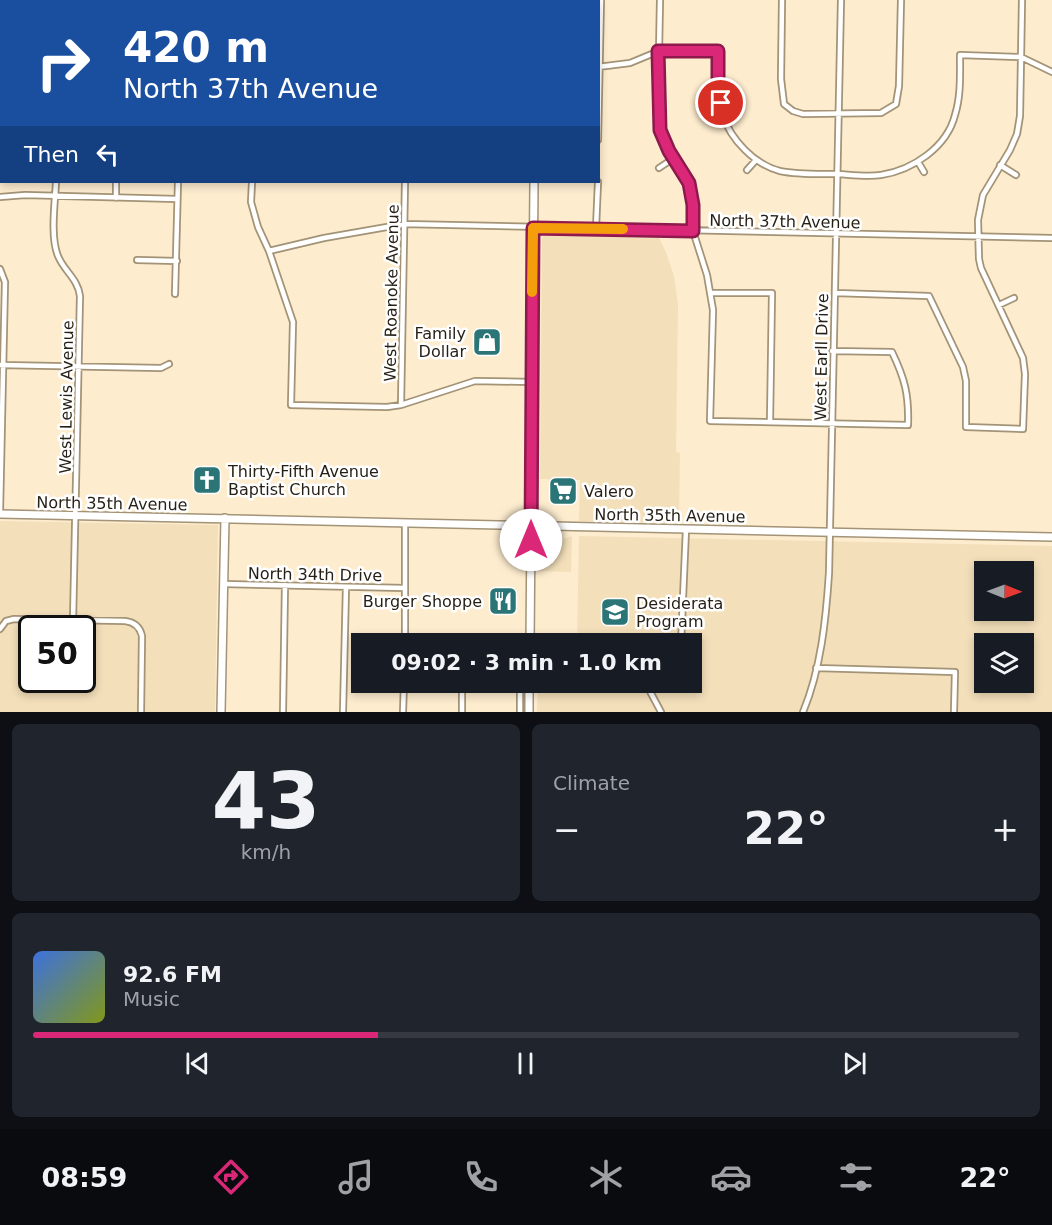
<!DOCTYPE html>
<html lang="en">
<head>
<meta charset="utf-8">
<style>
  :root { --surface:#171b24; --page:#20242c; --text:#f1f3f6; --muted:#9ea1a6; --line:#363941; --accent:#db2777 }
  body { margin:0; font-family:"DejaVu Sans",sans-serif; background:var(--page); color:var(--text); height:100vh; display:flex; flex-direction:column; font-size:22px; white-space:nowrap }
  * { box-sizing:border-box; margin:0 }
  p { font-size:20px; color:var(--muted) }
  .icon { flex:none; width:33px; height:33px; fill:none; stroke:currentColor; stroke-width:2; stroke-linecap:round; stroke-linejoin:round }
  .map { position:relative; height:712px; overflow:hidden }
  .details { display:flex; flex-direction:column; gap:12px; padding:12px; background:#0d0f14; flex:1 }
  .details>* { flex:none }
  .hud { position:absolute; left:0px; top:0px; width:600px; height:183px; box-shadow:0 3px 9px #0003; background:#1a4fa0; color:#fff; overflow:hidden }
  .needle { width:39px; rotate:91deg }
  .fabs { position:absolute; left:974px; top:561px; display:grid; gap:12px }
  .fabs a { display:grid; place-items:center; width:60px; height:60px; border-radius:0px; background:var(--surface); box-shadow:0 3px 9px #0003; font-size:30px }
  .speed { position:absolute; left:18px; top:615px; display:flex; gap:12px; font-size:30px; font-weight:700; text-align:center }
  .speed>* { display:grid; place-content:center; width:78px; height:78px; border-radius:50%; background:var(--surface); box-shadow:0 3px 9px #0003; line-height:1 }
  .speed .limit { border:3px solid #111; border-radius:9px; background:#fff; color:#111 }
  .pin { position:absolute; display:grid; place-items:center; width:51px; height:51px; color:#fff; margin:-26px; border:3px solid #fff; border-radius:50%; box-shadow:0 2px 6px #0007 }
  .me { position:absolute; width:66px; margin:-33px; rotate:0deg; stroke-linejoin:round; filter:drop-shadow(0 0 4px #0008) }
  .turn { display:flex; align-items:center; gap:21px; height:126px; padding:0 24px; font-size:27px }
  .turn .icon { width:78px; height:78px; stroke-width:2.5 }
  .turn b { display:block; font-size:42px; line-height:51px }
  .then { display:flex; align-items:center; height:57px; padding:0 24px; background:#0003; gap:12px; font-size:22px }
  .big { font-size:45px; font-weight:600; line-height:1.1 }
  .details .widget { flex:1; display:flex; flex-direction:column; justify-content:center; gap:9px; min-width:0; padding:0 21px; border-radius:9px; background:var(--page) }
  .details .dial { align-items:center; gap:0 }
  .dial b { font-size:78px; line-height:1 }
  .song { display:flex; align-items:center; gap:18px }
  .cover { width:72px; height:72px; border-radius:9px; background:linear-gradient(135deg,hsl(220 70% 55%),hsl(70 70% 35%)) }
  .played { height:6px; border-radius:3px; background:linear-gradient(90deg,var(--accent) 35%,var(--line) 35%) }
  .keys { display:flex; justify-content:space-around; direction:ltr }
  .heat { display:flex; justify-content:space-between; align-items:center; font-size:33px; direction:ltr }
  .details .tiles { flex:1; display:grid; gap:12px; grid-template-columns:1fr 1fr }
  .widget:last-child { grid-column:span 2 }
  .trip { position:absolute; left:351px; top:633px; width:351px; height:60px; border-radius:0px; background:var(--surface); box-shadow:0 3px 9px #0003; font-weight:600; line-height:60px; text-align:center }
  .dock { display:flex; height:96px; justify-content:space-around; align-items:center; background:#090b0e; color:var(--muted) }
  .dock .icon { width:42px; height:42px }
  .dock .on { color:var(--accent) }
  .dock b { font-size:27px; color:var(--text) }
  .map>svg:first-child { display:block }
  .built { fill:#f3dfba; fill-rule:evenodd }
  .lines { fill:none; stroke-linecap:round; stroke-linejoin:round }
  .street-casing { stroke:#a39377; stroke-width:8 }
  .secondary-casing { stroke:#a39377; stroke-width:10 }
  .street { stroke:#fff; stroke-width:4.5 }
  .secondary { stroke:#fff; stroke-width:7 }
  .route-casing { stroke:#8e194d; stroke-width:15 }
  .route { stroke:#db2777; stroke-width:10 }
  .slow { stroke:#f59e0b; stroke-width:10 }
  .labels { text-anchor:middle; stroke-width:5; stroke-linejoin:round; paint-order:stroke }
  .street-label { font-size:16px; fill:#251f14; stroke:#fff }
  .poi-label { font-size:16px; fill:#251f14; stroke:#fff; text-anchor:start }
</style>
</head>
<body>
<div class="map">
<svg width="1052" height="712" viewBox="0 0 1052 712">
  <rect width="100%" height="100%" fill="#fdecce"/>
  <path class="built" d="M187,0h197l-197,2z
    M546,233l112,3 8,16 8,24 4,28 -2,148 4,1 -1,70 -100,-2 1,-41 -40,-1 2,-240z
    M0,521l218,4 -3,187h-215zM32,628h50v52h-50z
    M572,536l-1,36 -31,-1v-27l3,-5h20z
    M579,536l473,10v166h-515l1,-29 154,-1v-38l-115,-1zM984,572h39v38h-39zM984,644h39v38h-39z"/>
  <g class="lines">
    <g class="street-casing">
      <path id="street" d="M52,0l1,2
        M660,0l-2,106 2,25 9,20 20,32 4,22v26l14,44 6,35 -3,111 198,4c1,-30 -3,-46 -16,-73l-60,-1
        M782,0l-1,79 3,25 9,7 10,3 78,-1 15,-9 3,-18 2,-86
        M15,2l2,-2
        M120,2v-2
        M181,2v-2
        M389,2v-2
        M0,22l2,-4
        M598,67l32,-4 29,-12h59c0,21 -1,44 5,64 7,24 32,50 57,56 19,4 40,3 59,3 14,1 29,3 42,1 32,-5 66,-28 74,-60 6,-19 5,-40 5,-60l61,2 31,15
        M598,140l3,-140
        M918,162l6,10
        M1000,165l16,10
        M659,168l15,-10
        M747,170l9,-10
        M56,182c-1,20 -6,55 2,74 6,15 20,23 22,40l-7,325
        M252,182l-1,20 7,25 11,24 24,71 -2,83 96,2 14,-2 74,-24 56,1
        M0,197l25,-2 152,4
        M116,198v-16
        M596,228l2,-46
        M269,251l55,-13 80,-14 648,14
        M137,260l40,1
        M0,269l5,13 -5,229
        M710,293h62l-2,129
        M835,293l94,3 34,71 3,14v46l57,2 2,-55 -2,-16 -42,-90 -2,-9 -1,-39 5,-25 27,-45 7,-16 3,-18 2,-116
        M175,294l3,-112
        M999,305l15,-7
        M0,365l161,3 8,-4
        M401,405l4,-223
        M224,584l181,4
        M0,629l6,-8 8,-2 111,2c9,1 15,6 17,15l-1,76
        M405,642l56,2
        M405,644v-121
        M681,644l5,-115
        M816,668l139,4 -1,40
        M645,682l16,30
        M283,712l2,-127
        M343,712l3,-125
        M403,712l1,-30
        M462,712v-30
        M520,712v-30
        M803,712c18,-43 23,-93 26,-139l12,-573"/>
    </g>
    <g class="secondary-casing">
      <path id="secondary" d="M538,2l1,-2
        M0,514l1052,23
        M530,644l4,-462
        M221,712l4,-194
        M529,712v-30"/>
    </g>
    <use href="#street" class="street"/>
    <use href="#secondary" class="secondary"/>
  </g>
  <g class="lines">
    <g class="route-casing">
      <path id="route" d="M531,540l2,-312 160,3v-26l-4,-22 -20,-32 -9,-21 -2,-79h60v38l3,14"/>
    </g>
    <use href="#route" class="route"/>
    <path class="slow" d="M532,292l1,-64 90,1"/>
  </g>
  <defs>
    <g id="shop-square" transform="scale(1.5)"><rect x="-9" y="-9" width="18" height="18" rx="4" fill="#2b7577" stroke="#fff"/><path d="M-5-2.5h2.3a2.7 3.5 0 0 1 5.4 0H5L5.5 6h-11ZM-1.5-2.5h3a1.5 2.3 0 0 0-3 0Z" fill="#fff"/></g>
    <g id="church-square" transform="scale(1.5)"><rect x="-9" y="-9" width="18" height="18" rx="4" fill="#2b7577" stroke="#fff"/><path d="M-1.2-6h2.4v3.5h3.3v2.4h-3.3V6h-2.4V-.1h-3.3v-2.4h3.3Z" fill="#fff"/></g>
    <g id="supermarket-square" transform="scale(1.5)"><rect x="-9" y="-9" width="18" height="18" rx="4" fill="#2b7577" stroke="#fff"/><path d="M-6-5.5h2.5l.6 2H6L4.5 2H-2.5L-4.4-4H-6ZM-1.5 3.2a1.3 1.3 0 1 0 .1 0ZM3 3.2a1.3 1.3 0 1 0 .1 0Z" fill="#fff"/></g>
    <g id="restaurant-square" transform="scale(1.5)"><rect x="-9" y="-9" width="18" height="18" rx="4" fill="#2b7577" stroke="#fff"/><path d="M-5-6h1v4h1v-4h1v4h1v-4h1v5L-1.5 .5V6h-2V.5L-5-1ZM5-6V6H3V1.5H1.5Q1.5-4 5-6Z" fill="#fff"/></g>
    <g id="school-square" transform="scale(1.5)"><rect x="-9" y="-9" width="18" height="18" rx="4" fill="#2b7577" stroke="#fff"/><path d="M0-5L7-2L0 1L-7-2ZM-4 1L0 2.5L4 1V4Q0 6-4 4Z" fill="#fff"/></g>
  </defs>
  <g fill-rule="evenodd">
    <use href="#shop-square" x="487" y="342"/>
    <use href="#church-square" x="207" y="480"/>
    <use href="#supermarket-square" x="563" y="491"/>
    <use href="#restaurant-square" x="503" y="601"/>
    <use href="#school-square" x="615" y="612"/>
  </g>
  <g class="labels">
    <g class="street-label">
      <text transform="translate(785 221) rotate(1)" y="6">North 37th Avenue</text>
      <text transform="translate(391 293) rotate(-89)" y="6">West Roanoke Avenue</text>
      <text transform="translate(821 357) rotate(-89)" y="6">West Earll Drive</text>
      <text transform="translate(66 397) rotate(-89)" y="6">West Lewis Avenue</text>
      <text transform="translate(112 503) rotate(1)" y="6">North 35th Avenue</text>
      <text transform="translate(670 515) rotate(1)" y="6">North 35th Avenue</text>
      <text transform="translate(315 574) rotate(1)" y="6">North 34th Drive</text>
    </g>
    <g class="poi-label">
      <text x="466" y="339" text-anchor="end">Family<tspan x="466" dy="18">Dollar</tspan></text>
      <text x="228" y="477">Thirty-Fifth Avenue<tspan x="228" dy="18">Baptist Church</tspan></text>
      <text x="584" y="497">Valero</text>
      <text x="482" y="607" text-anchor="end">Burger Shoppe</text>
      <text x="636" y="609">Desiderata<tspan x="636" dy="18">Program</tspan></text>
    </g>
  </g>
</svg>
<div class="fabs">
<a><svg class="needle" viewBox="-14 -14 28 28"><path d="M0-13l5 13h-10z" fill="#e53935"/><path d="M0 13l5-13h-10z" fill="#9ea1a6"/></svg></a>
<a><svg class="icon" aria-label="layers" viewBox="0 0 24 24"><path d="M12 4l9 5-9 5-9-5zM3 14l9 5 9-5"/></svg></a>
</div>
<div class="speed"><div class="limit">50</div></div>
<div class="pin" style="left:721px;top:103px;background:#d93025"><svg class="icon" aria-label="arrive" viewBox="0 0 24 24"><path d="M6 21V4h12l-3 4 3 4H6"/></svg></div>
<svg class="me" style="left:531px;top:540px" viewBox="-20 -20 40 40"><circle r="19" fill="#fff"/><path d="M0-13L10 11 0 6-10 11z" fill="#db2777"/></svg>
<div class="trip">09:02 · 3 min · 1.0 km</div>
<div class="hud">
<div class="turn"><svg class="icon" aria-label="right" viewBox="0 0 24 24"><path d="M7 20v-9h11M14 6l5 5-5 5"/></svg><div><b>420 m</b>North 37th Avenue</div></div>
<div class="then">Then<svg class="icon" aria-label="left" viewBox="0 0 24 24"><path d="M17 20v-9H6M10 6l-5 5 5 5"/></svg></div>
</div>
</div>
<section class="details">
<div class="tiles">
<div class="widget dial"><b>43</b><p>km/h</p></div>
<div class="widget"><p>Climate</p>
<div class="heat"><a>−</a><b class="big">22°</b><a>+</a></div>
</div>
<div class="widget">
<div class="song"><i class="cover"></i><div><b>92.6 FM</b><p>Music</p></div></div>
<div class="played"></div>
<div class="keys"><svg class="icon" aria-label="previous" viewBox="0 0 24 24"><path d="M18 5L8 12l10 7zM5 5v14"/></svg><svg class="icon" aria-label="pause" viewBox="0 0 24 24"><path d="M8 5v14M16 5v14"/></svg><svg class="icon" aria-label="next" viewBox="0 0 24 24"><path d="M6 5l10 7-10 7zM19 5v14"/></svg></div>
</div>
</div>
</section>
<nav class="dock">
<b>08:59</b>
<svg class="icon on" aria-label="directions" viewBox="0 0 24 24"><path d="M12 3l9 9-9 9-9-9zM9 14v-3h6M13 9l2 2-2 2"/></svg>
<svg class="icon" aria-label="music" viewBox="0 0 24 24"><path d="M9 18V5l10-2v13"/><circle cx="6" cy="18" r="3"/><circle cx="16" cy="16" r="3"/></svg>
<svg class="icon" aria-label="phone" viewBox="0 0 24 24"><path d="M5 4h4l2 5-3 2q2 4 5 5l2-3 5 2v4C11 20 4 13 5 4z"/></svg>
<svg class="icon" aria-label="climate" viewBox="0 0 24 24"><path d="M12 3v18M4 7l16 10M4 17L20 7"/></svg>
<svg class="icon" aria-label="car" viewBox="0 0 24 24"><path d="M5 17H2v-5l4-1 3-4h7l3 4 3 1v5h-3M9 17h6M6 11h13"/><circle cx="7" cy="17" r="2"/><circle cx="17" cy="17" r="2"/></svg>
<svg class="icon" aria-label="filters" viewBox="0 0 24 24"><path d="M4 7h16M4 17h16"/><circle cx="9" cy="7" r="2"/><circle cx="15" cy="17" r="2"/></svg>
<b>22°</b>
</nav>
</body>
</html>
